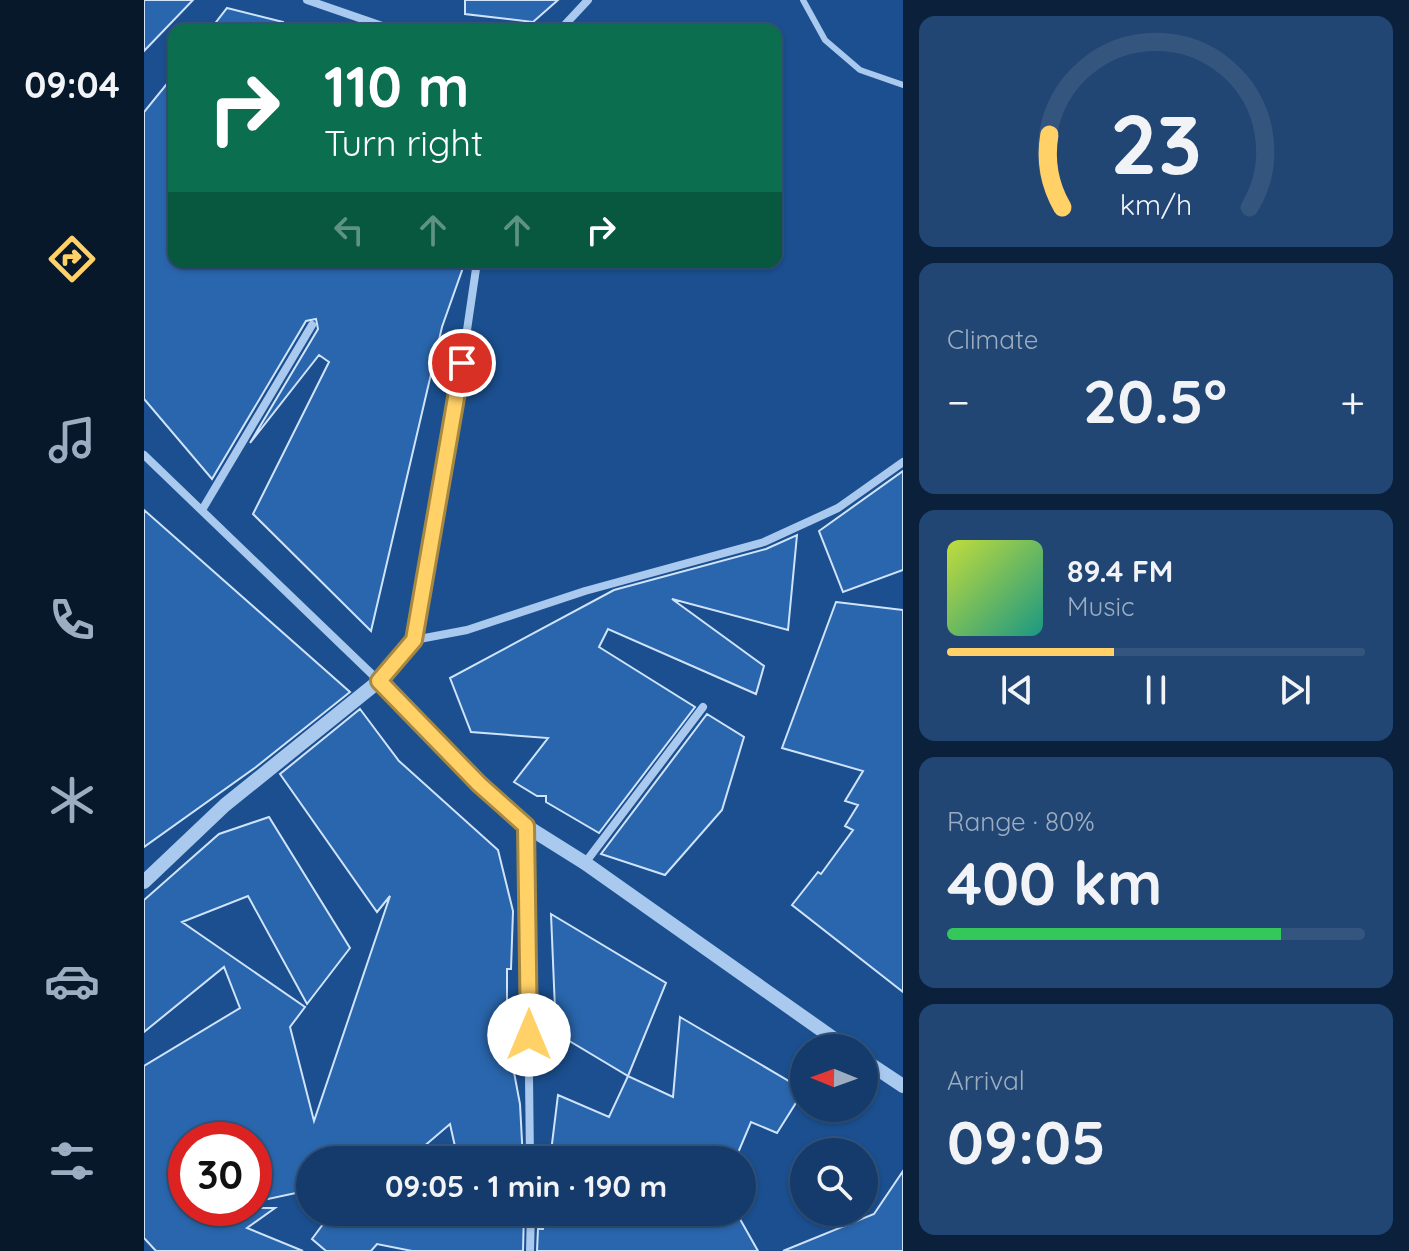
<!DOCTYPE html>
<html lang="en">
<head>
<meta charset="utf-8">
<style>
  :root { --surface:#143b6b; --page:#214673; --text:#f1f3f6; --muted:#9dadc1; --line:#33557e; --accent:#ffd166 }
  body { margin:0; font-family:Quicksand,sans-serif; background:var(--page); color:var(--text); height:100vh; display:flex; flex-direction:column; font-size:30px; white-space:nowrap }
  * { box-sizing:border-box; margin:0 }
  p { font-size:26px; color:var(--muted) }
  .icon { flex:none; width:44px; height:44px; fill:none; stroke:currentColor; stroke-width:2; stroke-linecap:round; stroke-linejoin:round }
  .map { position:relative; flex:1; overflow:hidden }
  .panel { display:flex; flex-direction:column; gap:16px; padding:16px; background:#0b203b; width:506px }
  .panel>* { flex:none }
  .guide { position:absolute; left:24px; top:24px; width:614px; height:244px; border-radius:16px; box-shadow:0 2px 6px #0004,0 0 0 2px var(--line); background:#0b6e4f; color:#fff; overflow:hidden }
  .needle { width:52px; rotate:271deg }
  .controls { position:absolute; left:646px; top:1034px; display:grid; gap:16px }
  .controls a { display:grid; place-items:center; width:88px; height:88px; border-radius:50%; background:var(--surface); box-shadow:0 2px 6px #0004,0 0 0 2px var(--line); font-size:40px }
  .speed { position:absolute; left:24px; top:1122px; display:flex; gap:16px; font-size:40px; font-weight:700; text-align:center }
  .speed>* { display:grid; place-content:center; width:104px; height:104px; border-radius:50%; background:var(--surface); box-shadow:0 2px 6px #0004,0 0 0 2px var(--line); line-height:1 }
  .speed .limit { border:12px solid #d22; background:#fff; color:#111 }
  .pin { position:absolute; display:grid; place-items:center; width:68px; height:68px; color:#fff; margin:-34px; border:4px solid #fff; border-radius:50%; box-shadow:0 2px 8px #0007 }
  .me { position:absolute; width:88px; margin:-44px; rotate:0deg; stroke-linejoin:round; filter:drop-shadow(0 0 6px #0008) }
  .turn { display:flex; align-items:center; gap:28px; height:168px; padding:0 24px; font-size:36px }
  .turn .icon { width:104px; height:104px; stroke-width:2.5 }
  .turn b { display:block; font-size:56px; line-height:68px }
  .lanes { display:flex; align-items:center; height:76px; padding:0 24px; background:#0003; justify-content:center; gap:40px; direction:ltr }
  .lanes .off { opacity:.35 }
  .big { font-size:60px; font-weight:700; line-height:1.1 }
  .panel .tile { flex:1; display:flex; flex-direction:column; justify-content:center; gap:12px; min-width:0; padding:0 28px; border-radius:16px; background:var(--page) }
  .panel .dial { align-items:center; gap:0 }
  .dial svg { height:208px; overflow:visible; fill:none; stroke:var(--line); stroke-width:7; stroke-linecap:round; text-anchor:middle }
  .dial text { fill:var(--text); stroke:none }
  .song { display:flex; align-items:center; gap:24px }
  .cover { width:96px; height:96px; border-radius:12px; background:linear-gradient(135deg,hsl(70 70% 55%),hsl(170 70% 35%)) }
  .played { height:8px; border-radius:4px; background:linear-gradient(90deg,var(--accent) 40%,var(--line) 40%) }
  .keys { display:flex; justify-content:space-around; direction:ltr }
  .heat { display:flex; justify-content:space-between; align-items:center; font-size:44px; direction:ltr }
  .charge { height:12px; border-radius:6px; background:linear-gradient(90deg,#34c759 80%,var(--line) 0) }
  .trip { position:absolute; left:152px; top:1146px; width:460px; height:80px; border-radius:40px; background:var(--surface); box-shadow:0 2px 6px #0004,0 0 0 2px var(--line); font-weight:700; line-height:80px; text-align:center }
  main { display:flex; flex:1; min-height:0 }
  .dock { display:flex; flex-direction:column; width:144px; justify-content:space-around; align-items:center; background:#08182b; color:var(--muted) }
  .dock .icon { width:56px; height:56px }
  .dock .selected { color:var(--accent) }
  .dock b { font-size:36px; color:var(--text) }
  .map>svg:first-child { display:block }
  .building { fill:#2a66ad; stroke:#cfe3fa; stroke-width:2 }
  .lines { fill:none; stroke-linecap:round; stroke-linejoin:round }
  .service { stroke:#a9c9ee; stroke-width:6 }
  .minor { stroke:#a9c9ee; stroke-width:8 }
  .tertiary { stroke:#a9c9ee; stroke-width:14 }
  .route-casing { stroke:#a68842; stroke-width:20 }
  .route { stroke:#ffd166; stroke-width:14 }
</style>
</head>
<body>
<main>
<nav class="dock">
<b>09:04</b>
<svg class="icon selected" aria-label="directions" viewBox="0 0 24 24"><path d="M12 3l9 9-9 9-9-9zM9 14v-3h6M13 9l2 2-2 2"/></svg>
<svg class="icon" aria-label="music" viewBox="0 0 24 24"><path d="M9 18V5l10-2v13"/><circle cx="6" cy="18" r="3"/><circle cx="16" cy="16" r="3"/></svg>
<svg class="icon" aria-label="phone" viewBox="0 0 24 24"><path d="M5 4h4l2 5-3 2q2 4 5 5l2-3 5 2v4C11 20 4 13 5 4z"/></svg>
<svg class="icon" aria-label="climate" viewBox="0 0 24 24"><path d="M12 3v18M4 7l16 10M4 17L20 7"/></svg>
<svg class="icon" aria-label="car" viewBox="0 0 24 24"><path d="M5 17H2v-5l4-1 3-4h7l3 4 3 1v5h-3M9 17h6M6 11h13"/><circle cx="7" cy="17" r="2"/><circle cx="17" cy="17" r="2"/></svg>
<svg class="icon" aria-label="filters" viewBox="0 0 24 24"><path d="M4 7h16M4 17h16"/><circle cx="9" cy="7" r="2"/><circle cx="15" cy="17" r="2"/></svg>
</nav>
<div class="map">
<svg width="759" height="1251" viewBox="0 0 759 1251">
  <rect width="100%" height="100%" fill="#1b4f8f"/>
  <path class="building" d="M0,0h49l-49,51z
    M321,0h93l-25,22 -68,-8z
    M83,8l56,14 -1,8h-72z
    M30,75v187h291l-23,65 -71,304 -118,-117 76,-152 -10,-7 -69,88 68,-114 -2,-10 -10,2 -94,158 -68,-80v-287z
    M759,471v99l-60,22 -24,-61z
    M0,510l206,182 -94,75 -112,80z
    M653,535l-9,95 -116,-31 92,67 -8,28 -148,-65 -9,18 96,60 -96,126 -53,-31v-6h-9l-23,-14 34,-44 -77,-6 -21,-54 164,-88 152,-41z
    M692,602l67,8v382l-111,-87 26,-33 3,2 32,-44 -8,-4 13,-21 -13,-4 18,-30 -81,-23z
    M216,709l39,52 99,89 15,61 -2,58h-4v66l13,69 3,56h-65l-8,-36 -42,36h-98v30l-56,12v-62h-68v68h89l-28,20 56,23h-147l-12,-13v-172l96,-58 -16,-41 -80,65v-132l75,-66 50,-17 81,131 -43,56 -59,-108 -66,26 123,85 -15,20 24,94 76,-225 -13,16 -97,-138z
    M563,714l37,23 -22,73 -57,65 -64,-21z
    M407,914l115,69 -38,93 -72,-43z
    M536,1017l124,73 -27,43 -26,-11 -16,38h-185l8,-65 51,22 19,-41 45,21z
    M759,1171v80h-120l91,-37z
    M188,1212h100l21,4 19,-4h52l-1,39h-111l-35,-7 -6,7h-45l-14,-12z
    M401,1212h191l22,39h-221l1,-22h5z"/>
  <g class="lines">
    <path class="service" d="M659,0l22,40 35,30 43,15"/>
    <path class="minor" d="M163,0l87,30
      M416,30l28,-30
      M0,455l235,226 35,-41 39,-215 24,-163
      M58,510l110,-185
      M270,640l53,-10 118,-39 179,-49 74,-34 65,-46
      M382,826l4,334
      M441,863l118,-156
      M386,1251l1,-39"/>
    <path class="tertiary" d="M0,882l81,-77 154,-124 100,103 47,42 59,37 262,185
      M720,1060l39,26"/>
  </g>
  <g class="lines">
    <g class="route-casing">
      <path id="route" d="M318,363l-48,277 -35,41 100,103 47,42 3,209"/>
    </g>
    <use href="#route" class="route"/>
  </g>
</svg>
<div class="controls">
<a><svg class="needle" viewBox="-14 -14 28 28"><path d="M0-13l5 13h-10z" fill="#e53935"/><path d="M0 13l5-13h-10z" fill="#9dadc1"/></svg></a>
<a><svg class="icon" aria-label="search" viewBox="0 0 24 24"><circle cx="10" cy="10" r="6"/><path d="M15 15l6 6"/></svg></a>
</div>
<div class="speed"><div class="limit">30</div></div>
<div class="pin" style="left:318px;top:363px;background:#d93025"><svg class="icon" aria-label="arrive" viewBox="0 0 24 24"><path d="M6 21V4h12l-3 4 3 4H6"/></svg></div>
<svg class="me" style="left:385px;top:1035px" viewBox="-20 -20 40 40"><circle r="19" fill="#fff"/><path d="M0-13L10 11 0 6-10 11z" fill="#ffd166"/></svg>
<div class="trip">09:05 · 1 min · 190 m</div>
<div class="guide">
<div class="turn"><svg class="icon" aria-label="right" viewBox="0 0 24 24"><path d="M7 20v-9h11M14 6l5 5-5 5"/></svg><div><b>110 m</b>Turn right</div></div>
<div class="lanes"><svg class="icon off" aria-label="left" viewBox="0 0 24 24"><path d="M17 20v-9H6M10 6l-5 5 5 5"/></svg><svg class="icon off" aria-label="ahead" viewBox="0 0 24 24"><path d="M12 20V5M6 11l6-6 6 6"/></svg><svg class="icon off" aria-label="ahead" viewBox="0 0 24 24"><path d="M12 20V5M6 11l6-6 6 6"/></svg><svg class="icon" aria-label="right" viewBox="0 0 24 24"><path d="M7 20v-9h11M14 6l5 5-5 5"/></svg></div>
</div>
</div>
<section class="panel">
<div class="tile dial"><svg viewBox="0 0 100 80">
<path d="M14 69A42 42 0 1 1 86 69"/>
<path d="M14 69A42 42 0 0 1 9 41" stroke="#ffd166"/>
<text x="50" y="56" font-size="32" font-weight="700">23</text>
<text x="50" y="72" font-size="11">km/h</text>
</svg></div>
<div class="tile"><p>Climate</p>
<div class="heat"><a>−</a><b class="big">20.5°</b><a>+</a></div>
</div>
<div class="tile">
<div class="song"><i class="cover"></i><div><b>89.4 FM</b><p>Music</p></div></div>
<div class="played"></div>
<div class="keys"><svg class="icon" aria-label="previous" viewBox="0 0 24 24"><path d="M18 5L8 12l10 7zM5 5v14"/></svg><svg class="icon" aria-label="pause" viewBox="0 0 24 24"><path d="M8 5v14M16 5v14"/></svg><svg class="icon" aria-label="next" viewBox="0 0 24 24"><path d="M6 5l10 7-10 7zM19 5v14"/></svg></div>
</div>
<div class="tile"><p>Range · 80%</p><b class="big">400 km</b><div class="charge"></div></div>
<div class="tile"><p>Arrival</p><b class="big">09:05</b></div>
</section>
</main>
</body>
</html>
